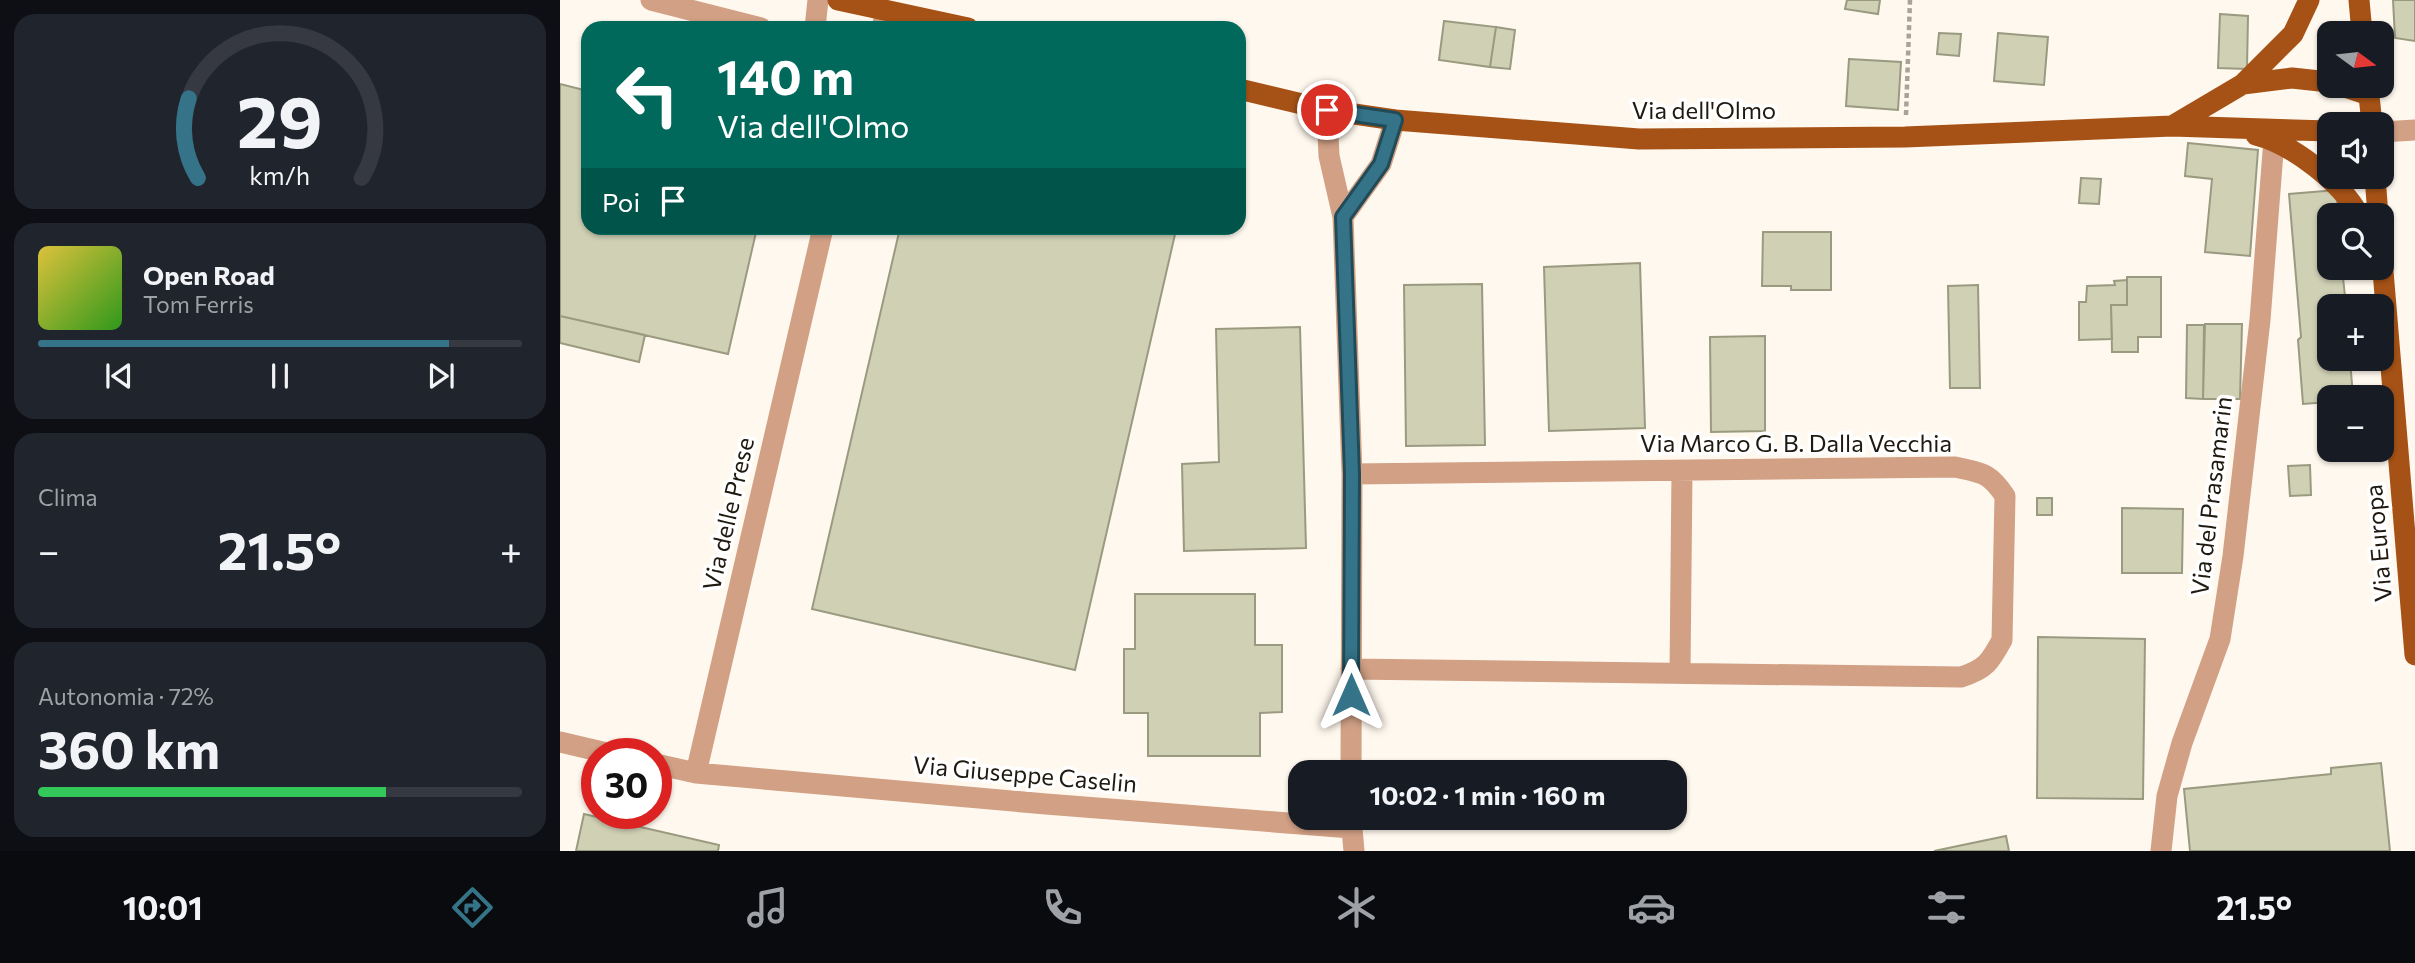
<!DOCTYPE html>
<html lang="it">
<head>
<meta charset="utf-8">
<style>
  :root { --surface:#171b24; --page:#20242c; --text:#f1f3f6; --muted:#9ea1a6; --line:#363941; --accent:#347388 }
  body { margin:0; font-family:Commissioner,sans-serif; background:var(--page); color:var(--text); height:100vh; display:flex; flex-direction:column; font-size:26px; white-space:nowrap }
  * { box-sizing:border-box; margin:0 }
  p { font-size:23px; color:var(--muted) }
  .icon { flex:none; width:38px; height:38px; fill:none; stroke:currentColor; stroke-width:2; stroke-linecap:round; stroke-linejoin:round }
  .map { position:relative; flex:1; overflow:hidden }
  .side { display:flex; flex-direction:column; gap:14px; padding:14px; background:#0d0f14; width:560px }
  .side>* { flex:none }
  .top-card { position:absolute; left:21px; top:21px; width:665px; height:214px; border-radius:21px; box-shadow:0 2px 5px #0004; background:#00695c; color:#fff; overflow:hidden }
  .needle { width:46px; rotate:105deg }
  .fabs { position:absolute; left:1757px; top:21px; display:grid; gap:14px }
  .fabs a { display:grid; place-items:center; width:77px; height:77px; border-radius:14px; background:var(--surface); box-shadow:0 2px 5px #0004; font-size:35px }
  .speed { position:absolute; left:21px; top:738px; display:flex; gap:14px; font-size:35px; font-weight:700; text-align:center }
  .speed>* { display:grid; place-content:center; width:91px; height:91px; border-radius:50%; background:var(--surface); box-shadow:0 2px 5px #0004; line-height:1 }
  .speed .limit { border:10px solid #d22; background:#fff; color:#111 }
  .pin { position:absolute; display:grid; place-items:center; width:60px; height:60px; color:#fff; margin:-30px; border:4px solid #fff; border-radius:50%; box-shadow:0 2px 7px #0007 }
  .me { position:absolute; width:77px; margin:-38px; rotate:0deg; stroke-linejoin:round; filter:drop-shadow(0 0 5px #0008) }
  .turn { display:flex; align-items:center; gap:24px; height:147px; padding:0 21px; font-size:32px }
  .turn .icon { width:91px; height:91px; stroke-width:2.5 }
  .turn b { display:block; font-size:49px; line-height:60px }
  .then { display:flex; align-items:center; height:66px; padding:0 21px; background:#0003; gap:14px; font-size:26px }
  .big { font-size:52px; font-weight:700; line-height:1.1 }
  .side .card { flex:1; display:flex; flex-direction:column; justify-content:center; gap:10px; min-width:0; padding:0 24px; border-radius:21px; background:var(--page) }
  .side .dial { align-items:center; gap:0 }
  .dial svg { height:182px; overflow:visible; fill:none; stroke:var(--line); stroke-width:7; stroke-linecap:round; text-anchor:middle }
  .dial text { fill:var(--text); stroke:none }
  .song { display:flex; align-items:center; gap:21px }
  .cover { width:84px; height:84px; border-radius:10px; background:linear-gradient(135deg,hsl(50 70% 55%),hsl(110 70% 35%)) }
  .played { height:7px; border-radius:4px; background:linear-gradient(90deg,var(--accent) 85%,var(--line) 85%) }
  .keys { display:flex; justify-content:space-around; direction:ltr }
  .heat { display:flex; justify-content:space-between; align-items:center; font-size:38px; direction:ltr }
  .charge { height:10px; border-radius:5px; background:linear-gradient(90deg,#34c759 72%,var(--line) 0) }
  .trip { position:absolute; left:728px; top:760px; width:399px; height:70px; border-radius:21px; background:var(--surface); box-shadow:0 2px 5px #0004; font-weight:700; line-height:70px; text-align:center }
  .menu { display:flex; height:112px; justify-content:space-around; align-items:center; background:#090b0e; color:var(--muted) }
  .menu .icon { width:49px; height:49px }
  .menu .current { color:var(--accent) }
  .menu b { font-size:32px; color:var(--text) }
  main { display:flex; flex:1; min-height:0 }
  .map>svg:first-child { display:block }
  .building { fill:#d0d0b5; stroke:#9a9a80; stroke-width:2 }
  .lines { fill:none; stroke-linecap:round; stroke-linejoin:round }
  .path { stroke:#a9a299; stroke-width:4.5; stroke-dasharray:5 3.5; stroke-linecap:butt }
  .minor { stroke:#d1a085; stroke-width:21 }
  .major { stroke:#a65216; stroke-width:21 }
  .route-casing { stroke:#224b58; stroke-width:18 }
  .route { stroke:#347388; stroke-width:12 }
  .labels { text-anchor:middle; stroke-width:7; stroke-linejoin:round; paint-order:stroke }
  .street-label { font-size:24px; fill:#1f1910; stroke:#fff }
</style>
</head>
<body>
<main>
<section class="side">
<div class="card dial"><svg viewBox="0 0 100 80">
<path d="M14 69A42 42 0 1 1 86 69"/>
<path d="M14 69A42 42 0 0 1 10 34" stroke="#347388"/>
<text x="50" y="56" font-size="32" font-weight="700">29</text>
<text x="50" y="72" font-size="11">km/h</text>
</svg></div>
<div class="card">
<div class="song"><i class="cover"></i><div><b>Open Road</b><p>Tom Ferris</p></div></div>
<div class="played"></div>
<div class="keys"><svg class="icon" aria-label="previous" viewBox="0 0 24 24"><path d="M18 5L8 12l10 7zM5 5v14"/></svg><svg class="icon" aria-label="pause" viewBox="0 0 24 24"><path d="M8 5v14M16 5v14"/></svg><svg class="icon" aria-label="next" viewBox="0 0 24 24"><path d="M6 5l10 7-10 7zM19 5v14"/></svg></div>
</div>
<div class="card"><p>Clima</p>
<div class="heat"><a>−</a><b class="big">21.5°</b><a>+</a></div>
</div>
<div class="card"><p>Autonomia · 72%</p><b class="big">360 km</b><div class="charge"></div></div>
</section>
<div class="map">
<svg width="1855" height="851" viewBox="0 0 1855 851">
  <rect width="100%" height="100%" fill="#fff8ee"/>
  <path class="building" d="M1287,0h33l-2,14 -33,-5z
    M1833,0h22v41l-20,-3z
    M1660,14l28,2 -1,53 -29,-1z
    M884,21l52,6 -6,40 -51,-7z
    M936,27l19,3 -5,39 -20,-2z
    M1379,33l22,1 -2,22 -22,-2z
    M1438,33l50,4 -4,48 -50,-4z
    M1289,59l52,3 -3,48 -52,-4z
    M0,84l28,7v137h169l-29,126 -168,-38z
    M1628,143l70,7 -8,106 -45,-4 7,-73 -27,-3z
    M1521,178l20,1 -2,25 -20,-1z
    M1776,190l2,25h-9v53h13l4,38h-17v53h21l3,38h-24v5l-26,2 -5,-64 3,-3 -12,-143z
    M340,228h267l9,2 -101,440 -263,-61z
    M1203,232h68v58h-40v-4h-29z
    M1080,263l5,165 -96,3 -5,-164z
    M1567,277h34v60h-23v15h-26l-1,-47h16z
    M1567,280v25h-16l1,34 -33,1v-38h7l1,-16 28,-1 -1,-4z
    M922,284l3,161 -79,1 -2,-161z
    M1418,285l2,103h-30l-2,-102z
    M0,316l85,19 -6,27 -79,-19z
    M1645,324h37l-2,75h-37z
    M1627,325h17l-1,74 -17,-1z
    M740,327l6,221 -122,3 -2,-87 37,-2 -3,-133z
    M1205,336v95l-54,1 -1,-95z
    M1750,465l1,30 -21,1 -2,-30z
    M1477,498h15v17h-15z
    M1562,508l61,1 -1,64h-60z
    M575,594h120v51h27v67l-22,1v43h-112v-43h-24v-64h11z
    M1478,637l107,2 -2,160 -106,-1z
    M1821,763l9,88h-200l-6,-62 147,-15v-6z
    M24,814l135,31 -1,6h-142z
    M1446,836l3,15h-75z"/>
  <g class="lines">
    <path class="path" d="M1346,115l4,-115"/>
    <path class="minor" d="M91,0l110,28
      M255,28l3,-28
      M322,28l4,-17
      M767,110l2,46 14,61 9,257 -1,298
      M1822,132l33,-2
      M783,217l38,-53 14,-44
      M791,669l610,8c25,-8 29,-15 41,-37l3,-144c-16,-24 -23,-23 -50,-29l-603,7
      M1120,673l2,-203
      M0,742l51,12
      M96,764l40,9 350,31 305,24
      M136,773l127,-545
      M791,817l3,34
      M1601,851l6,-55 15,-53 38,-104 13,-83 27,-236 14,-181"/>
    <path class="major" d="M278,0l130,28
      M1799,0l3,33
      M1683,84l49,-6 37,4
      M1782,86l27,9
      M1808,86l4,38
      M679,89l88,21 68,10 244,19 266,-2 267,-11 157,5
      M1612,126l71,-42 50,-50 16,-34
      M1696,135c36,9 85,47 103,80
      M1815,177l3,38
      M1822,259l33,396"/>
  </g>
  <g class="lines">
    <g class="route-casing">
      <path id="route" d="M767,110l68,10 -14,44 -38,53 9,257 -1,221"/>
    </g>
    <use href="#route" class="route"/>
  </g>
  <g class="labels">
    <g class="street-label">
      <text x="1144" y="119">Via dell'Olmo</text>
      <text x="1236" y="452">Via Marco G. B. Dalla Vecchia</text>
      <text transform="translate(1652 496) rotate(-83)" y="8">Via del Prasamarin</text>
      <text transform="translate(169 514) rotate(-77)" y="8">Via delle Prese</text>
      <text transform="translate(1819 543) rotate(-95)" y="8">Via Europa</text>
      <text transform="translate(465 775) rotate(5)" y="8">Via Giuseppe Caselin</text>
    </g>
  </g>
</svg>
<div class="fabs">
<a><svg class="needle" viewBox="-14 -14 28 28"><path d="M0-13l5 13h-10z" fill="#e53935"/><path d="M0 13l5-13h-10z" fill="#9ea1a6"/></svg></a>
<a><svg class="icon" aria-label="sound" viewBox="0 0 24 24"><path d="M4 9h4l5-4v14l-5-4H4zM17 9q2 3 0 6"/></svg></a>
<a><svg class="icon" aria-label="search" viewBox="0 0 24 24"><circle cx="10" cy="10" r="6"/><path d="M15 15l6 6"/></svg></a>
<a>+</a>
<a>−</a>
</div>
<div class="speed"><div class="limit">30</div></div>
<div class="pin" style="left:767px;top:110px;background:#d93025"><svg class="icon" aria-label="arrive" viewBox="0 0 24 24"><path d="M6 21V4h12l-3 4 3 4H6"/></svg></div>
<svg class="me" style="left:791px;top:695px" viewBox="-20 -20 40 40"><path d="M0-17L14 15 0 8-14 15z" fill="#347388" stroke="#fff" stroke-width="4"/></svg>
<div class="trip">10:02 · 1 min · 160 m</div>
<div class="top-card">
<div class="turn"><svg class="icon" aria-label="left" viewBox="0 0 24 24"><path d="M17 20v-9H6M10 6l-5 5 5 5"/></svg><div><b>140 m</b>Via dell'Olmo</div></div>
<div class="then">Poi<svg class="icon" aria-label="arrive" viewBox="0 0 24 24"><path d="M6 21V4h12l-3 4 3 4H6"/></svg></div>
</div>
</div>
</main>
<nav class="menu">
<b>10:01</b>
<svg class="icon current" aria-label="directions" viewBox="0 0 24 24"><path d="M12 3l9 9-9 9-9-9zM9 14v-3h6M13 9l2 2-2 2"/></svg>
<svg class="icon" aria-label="music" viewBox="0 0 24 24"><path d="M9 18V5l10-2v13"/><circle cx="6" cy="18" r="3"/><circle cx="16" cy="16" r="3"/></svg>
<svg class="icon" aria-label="phone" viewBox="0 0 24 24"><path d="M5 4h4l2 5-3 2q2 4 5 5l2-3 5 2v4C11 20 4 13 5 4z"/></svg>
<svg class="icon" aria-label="climate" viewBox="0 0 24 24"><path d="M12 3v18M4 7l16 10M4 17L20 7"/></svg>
<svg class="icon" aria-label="car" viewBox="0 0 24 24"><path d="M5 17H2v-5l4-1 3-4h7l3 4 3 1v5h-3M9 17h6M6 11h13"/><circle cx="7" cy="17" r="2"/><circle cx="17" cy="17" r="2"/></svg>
<svg class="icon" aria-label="filters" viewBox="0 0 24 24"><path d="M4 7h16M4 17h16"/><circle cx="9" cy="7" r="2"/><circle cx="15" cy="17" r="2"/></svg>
<b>21.5°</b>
</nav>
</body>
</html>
